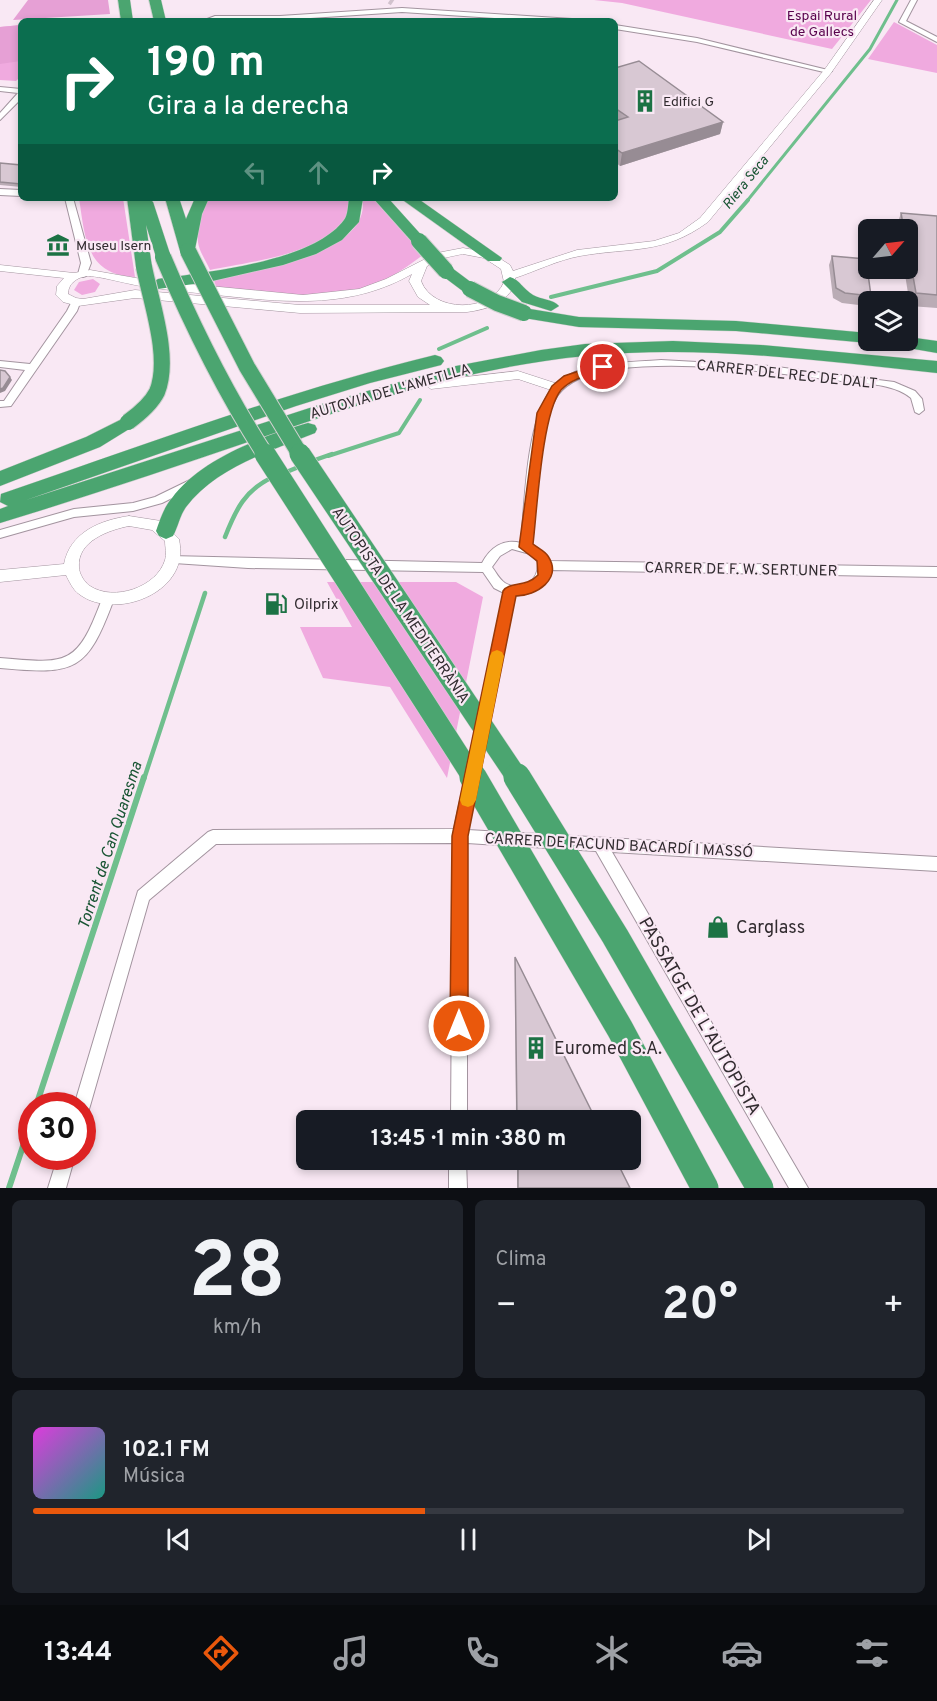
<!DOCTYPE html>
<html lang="es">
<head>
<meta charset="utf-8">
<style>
  :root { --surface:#171b24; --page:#20242c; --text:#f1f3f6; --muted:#9ea1a6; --line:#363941; --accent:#ea580c }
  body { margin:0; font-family:Overpass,sans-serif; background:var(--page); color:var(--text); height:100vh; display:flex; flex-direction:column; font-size:22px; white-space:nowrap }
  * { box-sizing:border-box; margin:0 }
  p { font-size:20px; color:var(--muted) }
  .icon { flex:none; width:33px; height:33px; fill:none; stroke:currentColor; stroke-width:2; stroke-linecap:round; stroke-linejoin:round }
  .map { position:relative; height:1188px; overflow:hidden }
  .panel { display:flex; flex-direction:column; gap:12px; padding:12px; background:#0d0f14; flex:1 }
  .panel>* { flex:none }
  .banner { position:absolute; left:18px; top:18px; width:600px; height:183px; border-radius:9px; box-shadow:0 3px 9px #0003; background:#0b6e4f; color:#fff; overflow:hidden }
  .needle { width:39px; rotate:62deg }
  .controls { position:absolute; left:858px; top:219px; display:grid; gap:12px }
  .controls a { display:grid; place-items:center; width:60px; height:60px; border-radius:9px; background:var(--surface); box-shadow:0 3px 9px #0003; font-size:30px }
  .speed { position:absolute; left:18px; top:1092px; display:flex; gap:12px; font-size:30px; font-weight:700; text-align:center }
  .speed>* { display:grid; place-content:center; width:78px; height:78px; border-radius:50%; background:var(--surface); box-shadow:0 3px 9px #0003; line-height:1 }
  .speed .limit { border:9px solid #d22; background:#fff; color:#111 }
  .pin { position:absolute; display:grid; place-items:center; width:51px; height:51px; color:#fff; margin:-26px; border:3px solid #fff; border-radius:50%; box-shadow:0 2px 6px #0007 }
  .me { position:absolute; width:66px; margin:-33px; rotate:0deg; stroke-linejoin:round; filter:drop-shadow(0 0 4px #0008) }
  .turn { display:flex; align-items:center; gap:21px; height:126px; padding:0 30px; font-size:27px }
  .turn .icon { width:78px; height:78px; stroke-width:2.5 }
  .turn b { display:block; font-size:42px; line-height:51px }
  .lanes { display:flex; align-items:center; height:57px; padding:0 30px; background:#0003; justify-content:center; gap:30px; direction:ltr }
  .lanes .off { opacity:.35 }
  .big { font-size:45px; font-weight:700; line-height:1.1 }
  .panel .card { flex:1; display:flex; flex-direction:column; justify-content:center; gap:9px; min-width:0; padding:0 21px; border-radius:9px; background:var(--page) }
  .panel .dial { align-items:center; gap:0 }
  .dial b { font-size:78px; line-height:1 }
  .song { display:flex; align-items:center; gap:18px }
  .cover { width:72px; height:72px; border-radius:9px; background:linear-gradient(135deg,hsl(300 70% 55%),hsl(170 70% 35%)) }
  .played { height:6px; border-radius:3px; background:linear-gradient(90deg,var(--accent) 45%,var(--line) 45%) }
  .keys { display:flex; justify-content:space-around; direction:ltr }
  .heat { display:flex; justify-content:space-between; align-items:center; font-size:33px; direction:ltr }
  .panel .tiles { flex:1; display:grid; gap:12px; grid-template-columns:1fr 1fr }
  .card:last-child { grid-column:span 2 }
  .trip { position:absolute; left:296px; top:1110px; width:345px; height:60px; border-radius:9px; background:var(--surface); box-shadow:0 3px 9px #0003; font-weight:700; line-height:60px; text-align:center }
  .menu { display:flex; height:96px; justify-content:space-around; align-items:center; background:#090b0e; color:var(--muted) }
  .menu .icon { width:42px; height:42px }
  .menu .active { color:var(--accent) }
  .menu b { font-size:27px; color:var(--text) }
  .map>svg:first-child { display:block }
  .green { fill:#f0aadf }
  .forest { fill:#e6a0d5 }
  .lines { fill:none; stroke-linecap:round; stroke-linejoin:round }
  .stream-far3 { stroke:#6fbf8d; stroke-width:3 }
  .stream-far2 { stroke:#6fbf8d; stroke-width:4 }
  .stream-far1 { stroke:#6fbf8d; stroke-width:4.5 }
  .stream { stroke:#6fbf8d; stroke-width:6 }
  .minor-tunnel { stroke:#d1c2cd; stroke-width:8; stroke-dasharray:8 4; stroke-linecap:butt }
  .minor-casing { stroke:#a3949f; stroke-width:2 }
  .tertiary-casing { stroke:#a3949f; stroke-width:1 }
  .motorway-casing { stroke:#d2d1d1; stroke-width:1 }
  .minor { fill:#fff; fill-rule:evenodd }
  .tertiary { fill:#fff; fill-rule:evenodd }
  .motorway { fill:#4ba570; fill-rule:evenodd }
  .motorway-bridge-far2-casing { stroke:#d2d1d1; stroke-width:18; stroke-linecap:butt }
  .motorway-bridge-far1-casing { stroke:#d2d1d1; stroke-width:22; stroke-linecap:butt }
  .motorway-bridge-casing { stroke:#d2d1d1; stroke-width:28; stroke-linecap:butt }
  .motorway-bridge-far2 { stroke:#4ba570; stroke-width:16 }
  .motorway-bridge-far1 { stroke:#4ba570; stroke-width:21 }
  .motorway-bridge { stroke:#4ba570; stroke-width:27 }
  .wall { fill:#baacb5 }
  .shaded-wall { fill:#978c94 }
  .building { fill:#d8c8d3; stroke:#978c94; stroke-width:1.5 }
  .route { fill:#ea580c; stroke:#983908; stroke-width:1.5 }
  .slow { fill:#f59e0b }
  .labels { text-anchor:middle; stroke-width:4.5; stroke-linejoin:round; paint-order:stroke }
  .far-park-label { font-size:14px; fill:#58024c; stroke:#f9e8f4 }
  .far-poi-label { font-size:14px; fill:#322c30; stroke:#f9e8f4; text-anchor:start }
  .far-water-label { font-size:14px; font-style:italic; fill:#185433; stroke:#f9e8f4 }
  .street-label { font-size:15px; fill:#322c30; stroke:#f9e8f4 }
  .poi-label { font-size:15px; fill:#322c30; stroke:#f9e8f4; text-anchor:start }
  .water-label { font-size:16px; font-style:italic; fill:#185433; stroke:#f9e8f4 }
  .near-poi-label { font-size:18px; fill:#322c30; stroke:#f9e8f4; text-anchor:start }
  .near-street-label { font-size:18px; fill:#322c30; stroke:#f9e8f4 }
</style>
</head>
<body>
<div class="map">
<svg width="937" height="1188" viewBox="0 0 937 1188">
  <rect width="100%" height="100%" fill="#f9e8f4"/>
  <path class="green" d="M594,0h277l-39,49 -210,-46z
    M894,22l43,23v28l-69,-14z
    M21,25v51l-5,5 -16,-1v-53z
    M79,198h44l12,79c-50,-2 -50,-41 -56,-79z
    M210,198h138c10,53 -102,64 -138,72 -4,-9 -11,-19 -12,-28 -1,-13 4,-34 12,-44z
    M362,198h12l49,57c-11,8 -22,16 -34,23 -53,27 -116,16 -172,11l-4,-11c37,-8 161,-23 149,-80z
    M93,279l7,5 -5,8 -13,3 -8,-5 5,-8z
    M327,582h129l27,15 -36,181 -57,-91 -67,-9 -23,-51h52z"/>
  <path class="forest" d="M28,0h80l2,14 -97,6z
    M21,25v36l-21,3v-37z"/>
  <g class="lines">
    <path class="stream-far3" d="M747,201l123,-152 27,-49"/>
    <path class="stream-far2" d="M551,297l106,-26 63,-39 28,-32
      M439,349l48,-21
      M328,456l71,-23 21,-33"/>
    <path class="stream-far1" d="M312,461l20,-7
      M284,473l17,-7
      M225,537c11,-28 20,-47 48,-60
      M144,779l61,-186"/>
    <path class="stream" d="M36,1106l108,-329
      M9,1188l23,-69"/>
    <path class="minor-tunnel" d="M390,0l3,2"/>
    <g class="minor-casing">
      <path id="minor" d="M911,0h6l-11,21 31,16v5l-38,-20z
        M402,8l170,11 3,2h-35l-138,-9 -122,8 -78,1 13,-5h65z
        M615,25l82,13 135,33 -4,2 -131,-31 -82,-13z
        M0,87l21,2v10l-21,21v-7l18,-20 -18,-2z
        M0,189l21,1v6l-21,-1z
        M65,198h8l18,65 -5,13 -3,1 -5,-3 3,-11z
        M75,300l5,3 -3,8 -66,95 -11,1v-6h4l21,-31 -25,-3v-6l30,3 37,-53 5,-10z
        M661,360l108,6 125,16 21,9 7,8 2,11 -5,4 -4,-2 -4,-14c-18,-15 -48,-14 -70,-17 -74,-9 -152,-21 -226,-12 -19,3 -45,9 -57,26 -20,29 -22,114 -26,151l6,2 11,13 388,6v10l-387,-7c-5,17 -18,24 -35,26l-47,234 469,27v14l-325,-19 196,336h-19l-193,-337 -129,-8v277h-16l2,-277 -237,1 -67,56 -59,206 -2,6 -6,2v-8h-8l64,-215 70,-59 5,-2 241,-1 50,-236 -10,-5 -11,-16 -235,-4 -74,-5 -4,-1 -2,-3 2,-3 312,7c8,-15 21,-25 39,-20 4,-43 5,-117 29,-152 4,-7 18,-16 25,-19 28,-10 58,-10 86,-12zM512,549l18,5 8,8c1,19 -16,31 -33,21 -6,-4 -9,-11 -13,-16l8,-11z
        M192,479l4,1 2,3 -2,3 -34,17 -29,8 -59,6 -74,21v-8l74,-21 59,-6 22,-6z
        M108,594l4,2 2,3c-27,73 -38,76 -114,69v-10c68,6 77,8 102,-59l2,-3z
        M58,1156h17l-9,32h-18z
        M449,1160h17l1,28h-18z"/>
    </g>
    <g class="tertiary-casing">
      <path id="tertiary" d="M874,0h8l-51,73 -123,149c-45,33 -77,25 -128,34 -22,4 -44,15 -65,22l1,4c-9,21 -27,27 -49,30l-167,1 -165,-15 -57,8 -15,-4 -7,-7 1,-9 7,-8 -64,-7v-6l74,8 16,-3 57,10 156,15 56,-6 27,-10 51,-26 26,-5 28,5 19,12 3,6 64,-21 77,-9 25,-8 21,-15 125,-149zM463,254l21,4 17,11 3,13c-13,31 -71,31 -83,-1l6,-15 17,-8zM412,274l-3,7 9,16 12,8h-130l-165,-15 -52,9 -7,-1 -8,-4c0,-10 8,-16 18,-18 11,-1 48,10 62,11 26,4 52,6 78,9 65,7 127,12 186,-22z
        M518,371l43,14 2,3 -6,4 -39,-13 -87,10 -6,-4 6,-4z
        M129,516l32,5 18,18c1,6 2,13 1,18 -6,42 -70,61 -101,37 -6,-4 -10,-13 -13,-19l-66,7v-12l64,-6c6,-32 37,-44 65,-48zM129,526l23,4 13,11c0,6 2,13 0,19 -8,27 -51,42 -75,26 -5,-3 -11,-12 -11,-19 -2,-26 30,-37 50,-41z"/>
    </g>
    <g class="motorway-casing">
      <path id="motorway" d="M118,0h12l3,21h-12z
        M149,0h12l5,21h-12z
        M127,198h21l5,4 18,55 -2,3h-12l-11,-35 6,42 -2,3h-12l-2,-3z
        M165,198h14l7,21 9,-21h14l-7,16 -8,40h-12l-2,-3z
        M349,198h14l-4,24 -17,18 -26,14 -33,11 -75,17 -50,7 -8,-5 8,-5c49,-7 155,-17 186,-59 4,-5 4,-15 5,-22z
        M373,198h15l36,40 3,3 -3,3h-10z
        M400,198h17l85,60 -2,3h-12z
        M446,266l6,2 24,18 2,3 -2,3h-12l-24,-18 -2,-3z
        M510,277c9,2 14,13 23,18 8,5 20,4 26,11l-8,5 -29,-9 -20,-20z
        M524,308l55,9 157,4 132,12v7h7l-7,3 -132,-12 -157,-4 -61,-10 -2,-4 2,-4z
        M908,337l29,4v12l-46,-8 -8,-5h25z
        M673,341l88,4 176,16v12c-117,-12 -235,-29 -352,-17 -113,11 -221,46 -328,83 -85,29 -171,58 -257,84v-14l8,-3 -8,-4 1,-8c144,-49 286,-103 434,-139l6,2 3,4 -3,4 -71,18 -74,23 -270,94 299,-97 131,-37 85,-16 44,-6z
        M128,416l6,2 3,4 -3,4 -34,21 -100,39v-15l86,-34z
        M308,423l7,2 2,4 -2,4c-44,18 -99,34 -129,74 -6,8 -8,20 -13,29l-7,3 -7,-3 -3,-5c4,-11 8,-24 16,-33 27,-38 92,-63 136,-75z"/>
    </g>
    <use href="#minor" class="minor"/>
    <use href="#tertiary" class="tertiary"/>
    <use href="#motorway" class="motorway"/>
    <g class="motorway-bridge-far2-casing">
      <path id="motorway-bridge-far2" d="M419,241l27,30
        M188,251l59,116 54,89
        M163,257c30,71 61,134 103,199
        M470,289l27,14 27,10
        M128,422c11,-8 23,-18 29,-30 14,-34 -6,-90 -13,-125"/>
    </g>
    <g class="motorway-bridge-far1-casing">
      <path id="motorway-bridge-far1" d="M265,454l209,325
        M300,454l218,325"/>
    </g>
    <g class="motorway-bridge-casing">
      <path id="motorway-bridge" d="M473,777l147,252 85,159
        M517,777l98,159 145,252"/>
    </g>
    <use href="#motorway-bridge-far2" class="motorway-bridge-far2"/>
    <use href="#motorway-bridge-far1" class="motorway-bridge-far1"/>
    <use href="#motorway-bridge" class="motorway-bridge"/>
  </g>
  <path class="wall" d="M615,68l108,54 -3,12 -100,32 -5,-4z
    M0,163l21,2v22l-21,-2z
    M901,213l36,3v92l-27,-2 -6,-38h4v-38h-11v-5z
    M832,256l39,40 -4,10 -25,-3 -9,-5 -4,-33z
    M515,957l81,163h-80z
    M517,1160h99l14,28h-113z"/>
  <path class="shaded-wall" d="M723,122l-3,12 -100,32 2,-13z
    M10,377l2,3 -7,11 -5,2v-4z"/>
  <path class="building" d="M639,61l84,61 -101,31 -7,-5v-27l13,-4 -13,-9v-40z
    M0,163l21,2v19l-21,-2z
    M901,213l36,3v79l-21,-2 -8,-45v-18h-4z
    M832,256l34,3 5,37 -26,-3 -9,-5z
    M0,370l5,1 5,6 -7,11 -3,1z
    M515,957l81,163h-79z
    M518,1160h98l14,28h-112z"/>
  <path class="route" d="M603,363l4,1v5c-15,5 -35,9 -46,21 -19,23 -24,121 -28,154 5,4 12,7 15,12 15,23 -12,40 -32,40l-48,240v190l-2,6 -7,3 -6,-3 -3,-6 2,-190 51,-245c7,-10 23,-3 35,-16l-1,-14 -18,-14 18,-134 15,-27 12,-10z"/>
  <path class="slow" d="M497,650l5,2 2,4 -28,144 -3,5 -5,2 -6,-2 -2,-5 30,-144 2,-4z"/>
  <defs>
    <g id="building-bare" transform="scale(1.8)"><path d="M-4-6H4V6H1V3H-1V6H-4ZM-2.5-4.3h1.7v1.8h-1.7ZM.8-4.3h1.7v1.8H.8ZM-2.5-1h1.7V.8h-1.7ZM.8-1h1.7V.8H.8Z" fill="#1c7244" stroke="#f9e8f4" stroke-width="2.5" paint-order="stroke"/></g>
    <g id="museum-bare" transform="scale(1.8)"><path d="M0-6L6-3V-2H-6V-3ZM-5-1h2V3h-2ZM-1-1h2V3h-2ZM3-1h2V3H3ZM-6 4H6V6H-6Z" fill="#1c7244" stroke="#f9e8f4" stroke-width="2.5" paint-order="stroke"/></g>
    <g id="fuel-bare" transform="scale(1.8)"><path d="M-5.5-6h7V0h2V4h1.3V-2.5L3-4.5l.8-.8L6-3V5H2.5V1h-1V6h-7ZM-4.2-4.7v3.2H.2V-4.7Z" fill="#1c7244" stroke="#f9e8f4" stroke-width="2.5" paint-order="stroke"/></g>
    <g id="shop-bare" transform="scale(1.8)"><path d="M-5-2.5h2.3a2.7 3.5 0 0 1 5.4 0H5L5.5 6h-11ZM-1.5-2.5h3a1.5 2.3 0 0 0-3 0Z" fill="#1c7244" stroke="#f9e8f4" stroke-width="2.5" paint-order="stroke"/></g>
  </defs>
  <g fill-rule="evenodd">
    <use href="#building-bare" x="645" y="101"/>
    <use href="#museum-bare" x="58" y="245"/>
    <use href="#fuel-bare" x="276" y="604"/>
    <use href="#shop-bare" x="718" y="927"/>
    <use href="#building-bare" x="536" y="1048"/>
  </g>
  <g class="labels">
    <g class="far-park-label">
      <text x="822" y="20">Espai Rural<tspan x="822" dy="16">de Gallecs</tspan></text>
    </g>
    <g class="far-poi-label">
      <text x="663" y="106">Edifici G</text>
      <text x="76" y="250">Museu Isern</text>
    </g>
    <g class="far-water-label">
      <text transform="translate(745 182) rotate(-51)" y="5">Riera Seca</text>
    </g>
    <g class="street-label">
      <text transform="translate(787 374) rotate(6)" y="5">CARRER DEL REC DE DALT</text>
      <text transform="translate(390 391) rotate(-16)" y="5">AUTOVIA DE L'AMETLLA</text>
      <text transform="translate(741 569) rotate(1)" y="5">CARRER DE F. W. SERTUNER</text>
      <text transform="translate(401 605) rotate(56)" y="5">AUTOPISTA DE LA MEDITERRÀNIA</text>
      <text transform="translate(619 845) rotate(3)" y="5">CARRER DE FACUND BACARDÍ I MASSÓ</text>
    </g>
    <g class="poi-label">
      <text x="294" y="609">Oilprix</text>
    </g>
    <g class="water-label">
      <text transform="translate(109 845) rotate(-72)" y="6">Torrent de Can Quaresma</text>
    </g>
    <g class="near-poi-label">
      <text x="736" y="933">Carglass</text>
      <text x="554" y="1054">Euromed S.A.</text>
    </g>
    <g class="near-street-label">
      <text transform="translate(700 1016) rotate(60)" y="6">PASSATGE DE L'AUTOPISTA</text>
    </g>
  </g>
</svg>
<div class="controls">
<a><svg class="needle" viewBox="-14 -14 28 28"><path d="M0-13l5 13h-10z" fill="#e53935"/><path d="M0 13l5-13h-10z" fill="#9ea1a6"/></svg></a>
<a><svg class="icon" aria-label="layers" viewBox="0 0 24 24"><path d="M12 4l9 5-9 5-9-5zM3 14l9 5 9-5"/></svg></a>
</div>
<div class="speed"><div class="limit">30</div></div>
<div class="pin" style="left:603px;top:367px;background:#d93025"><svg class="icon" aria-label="arrive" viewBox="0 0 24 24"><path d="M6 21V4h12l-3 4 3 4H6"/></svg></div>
<svg class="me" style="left:459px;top:1026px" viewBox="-20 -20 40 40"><circle r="17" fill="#ea580c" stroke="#fff" stroke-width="3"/><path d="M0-11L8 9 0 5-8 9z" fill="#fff"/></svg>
<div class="trip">13:45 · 1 min · 380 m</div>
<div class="banner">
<div class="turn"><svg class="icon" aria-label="right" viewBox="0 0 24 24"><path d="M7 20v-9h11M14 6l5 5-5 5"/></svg><div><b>190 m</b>Gira a la derecha</div></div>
<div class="lanes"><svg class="icon off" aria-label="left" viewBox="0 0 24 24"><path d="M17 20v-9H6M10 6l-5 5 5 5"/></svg><svg class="icon off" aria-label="ahead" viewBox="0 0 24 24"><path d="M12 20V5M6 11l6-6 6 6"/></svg><svg class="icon" aria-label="right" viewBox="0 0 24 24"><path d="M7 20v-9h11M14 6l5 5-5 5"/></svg></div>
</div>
</div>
<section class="panel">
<div class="tiles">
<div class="card dial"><b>28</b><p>km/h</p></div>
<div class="card"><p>Clima</p>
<div class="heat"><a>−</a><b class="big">20°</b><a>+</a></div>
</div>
<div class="card">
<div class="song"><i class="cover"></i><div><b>102.1 FM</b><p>Música</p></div></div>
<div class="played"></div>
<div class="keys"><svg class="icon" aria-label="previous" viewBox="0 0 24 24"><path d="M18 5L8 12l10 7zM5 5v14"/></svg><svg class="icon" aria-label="pause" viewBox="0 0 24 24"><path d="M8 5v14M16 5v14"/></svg><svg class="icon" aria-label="next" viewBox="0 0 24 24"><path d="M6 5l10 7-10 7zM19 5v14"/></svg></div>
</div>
</div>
</section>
<nav class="menu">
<b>13:44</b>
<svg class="icon active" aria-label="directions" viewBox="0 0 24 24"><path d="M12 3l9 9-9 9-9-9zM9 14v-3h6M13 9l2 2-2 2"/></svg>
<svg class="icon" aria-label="music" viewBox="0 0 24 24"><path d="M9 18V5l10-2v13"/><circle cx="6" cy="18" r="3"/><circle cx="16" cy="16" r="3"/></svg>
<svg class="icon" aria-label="phone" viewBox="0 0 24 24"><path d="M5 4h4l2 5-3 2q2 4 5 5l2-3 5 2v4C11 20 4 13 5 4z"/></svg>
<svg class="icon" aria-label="climate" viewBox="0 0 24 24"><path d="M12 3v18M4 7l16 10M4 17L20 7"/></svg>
<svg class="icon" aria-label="car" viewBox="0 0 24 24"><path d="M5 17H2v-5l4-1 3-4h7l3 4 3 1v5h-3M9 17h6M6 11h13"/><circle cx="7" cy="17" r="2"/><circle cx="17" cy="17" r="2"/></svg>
<svg class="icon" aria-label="filters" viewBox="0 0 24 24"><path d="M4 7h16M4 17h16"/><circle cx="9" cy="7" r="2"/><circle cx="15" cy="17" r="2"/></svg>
</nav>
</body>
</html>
